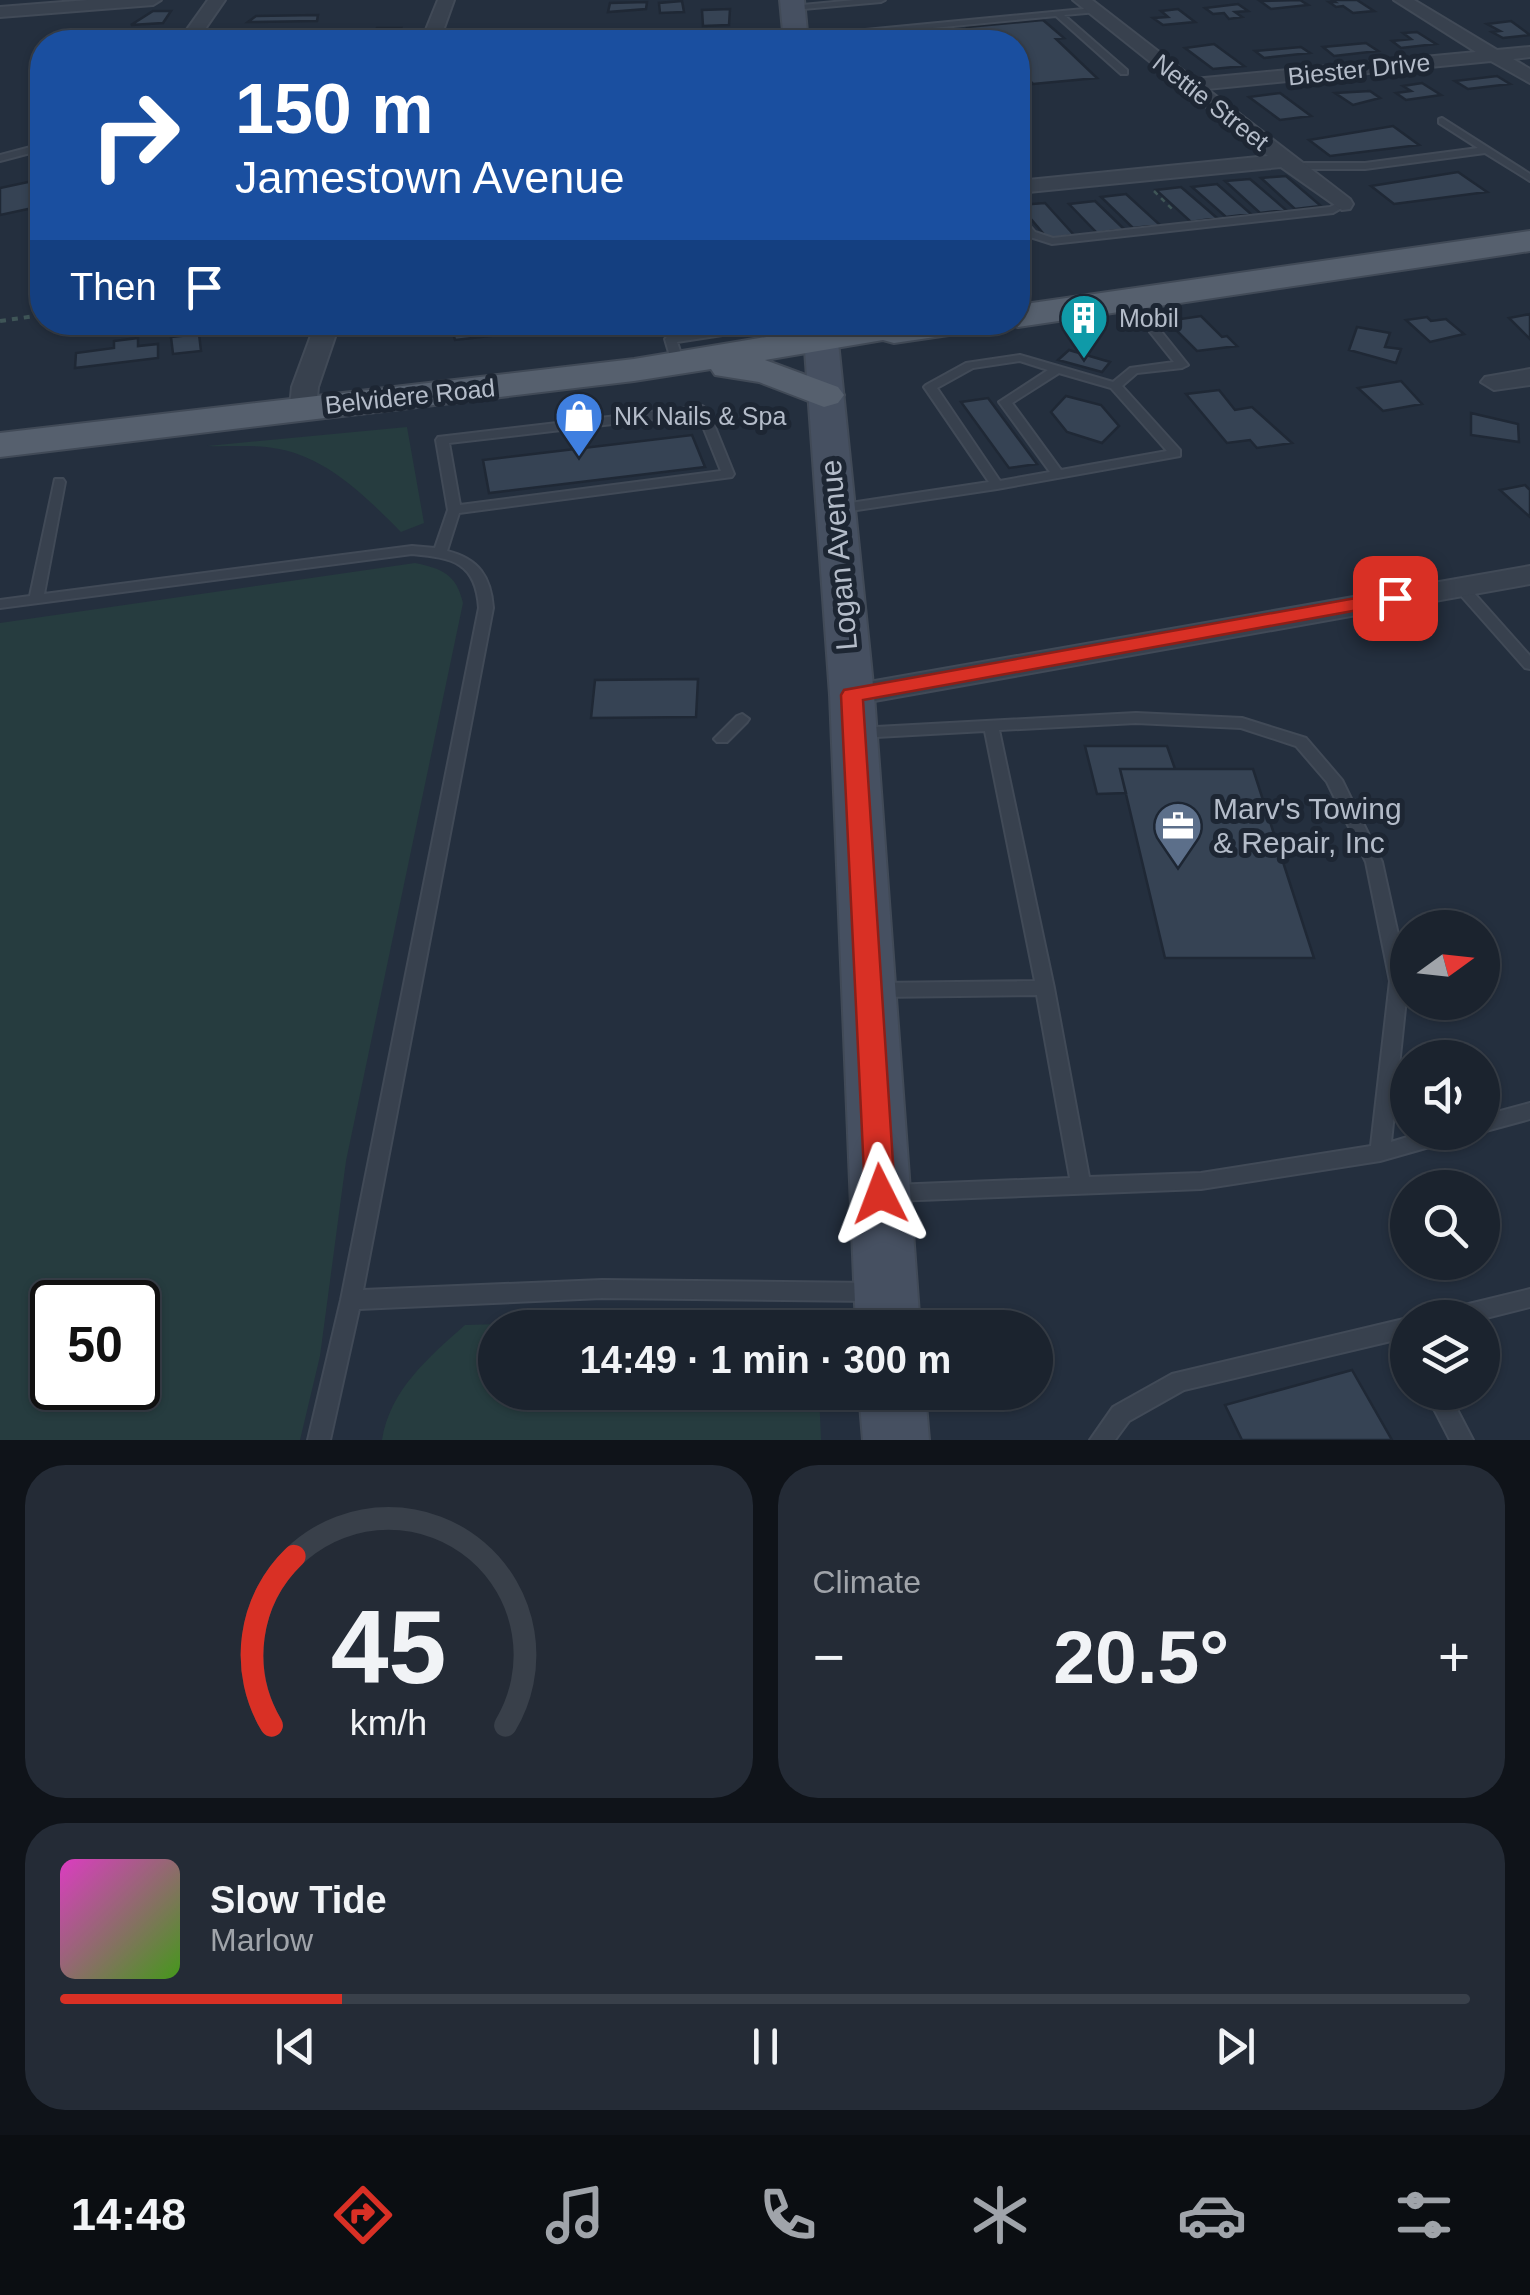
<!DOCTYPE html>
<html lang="en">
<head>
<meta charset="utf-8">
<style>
  :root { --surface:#1b232e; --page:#242b36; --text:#f1f3f6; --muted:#a0a4aa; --line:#39404a; --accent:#d93025 }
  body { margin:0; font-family:Helvetica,sans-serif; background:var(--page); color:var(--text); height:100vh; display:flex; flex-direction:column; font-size:38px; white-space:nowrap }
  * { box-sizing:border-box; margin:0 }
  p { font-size:32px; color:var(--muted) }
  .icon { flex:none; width:55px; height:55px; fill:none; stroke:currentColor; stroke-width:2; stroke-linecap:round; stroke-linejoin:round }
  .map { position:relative; height:1440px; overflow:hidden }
  .drawer { display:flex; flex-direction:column; gap:25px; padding:25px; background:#0f1319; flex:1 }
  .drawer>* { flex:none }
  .banner { position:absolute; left:30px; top:30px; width:1000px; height:305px; border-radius:40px; box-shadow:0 2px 8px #0004,0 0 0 2px var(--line); background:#1a4fa0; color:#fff; overflow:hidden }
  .needle { width:65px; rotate:75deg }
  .controls { position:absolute; left:1390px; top:910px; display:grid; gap:20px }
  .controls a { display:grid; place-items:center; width:110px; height:110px; border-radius:50%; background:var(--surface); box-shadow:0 2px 8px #0004,0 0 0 2px var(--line); font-size:50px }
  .speed { position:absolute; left:30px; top:1280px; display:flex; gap:20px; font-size:50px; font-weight:700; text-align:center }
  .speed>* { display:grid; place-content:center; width:130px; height:130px; border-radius:50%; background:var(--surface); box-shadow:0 2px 8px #0004,0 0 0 2px var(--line); line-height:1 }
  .speed .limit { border:5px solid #111; border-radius:15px; background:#fff; color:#111 }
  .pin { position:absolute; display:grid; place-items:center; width:85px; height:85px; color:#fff; margin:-42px; border-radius:20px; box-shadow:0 5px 15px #0006 }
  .me { position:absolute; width:110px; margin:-55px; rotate:357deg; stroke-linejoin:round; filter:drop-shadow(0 0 8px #0008) }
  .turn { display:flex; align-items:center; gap:35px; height:210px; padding:0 40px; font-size:45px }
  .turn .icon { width:130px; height:130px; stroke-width:2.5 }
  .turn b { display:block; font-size:70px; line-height:85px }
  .then { display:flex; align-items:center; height:95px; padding:0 40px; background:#0003; gap:20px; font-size:38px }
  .big { font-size:75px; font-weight:700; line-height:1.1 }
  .drawer .widget { flex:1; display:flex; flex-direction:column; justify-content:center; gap:15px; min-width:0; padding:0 35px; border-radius:40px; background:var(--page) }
  .drawer .dial { align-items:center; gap:0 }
  .dial svg { height:260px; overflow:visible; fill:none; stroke:var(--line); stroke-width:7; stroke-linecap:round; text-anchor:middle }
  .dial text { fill:var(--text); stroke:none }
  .song { display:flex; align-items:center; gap:30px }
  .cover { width:120px; height:120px; border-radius:15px; background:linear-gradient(135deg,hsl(310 70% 55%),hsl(100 70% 35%)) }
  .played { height:10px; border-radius:5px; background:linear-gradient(90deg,var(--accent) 20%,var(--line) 20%) }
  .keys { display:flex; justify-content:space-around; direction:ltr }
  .heat { display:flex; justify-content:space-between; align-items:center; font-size:55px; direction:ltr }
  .drawer .tiles { flex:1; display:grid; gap:25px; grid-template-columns:1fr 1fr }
  .widget:last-child { grid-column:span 2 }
  .trip { position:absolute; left:478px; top:1310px; width:575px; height:100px; border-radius:50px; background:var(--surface); box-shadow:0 2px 8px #0004,0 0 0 2px var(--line); font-weight:700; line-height:100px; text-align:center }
  .tabs { display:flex; height:160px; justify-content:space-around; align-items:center; background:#0b0e12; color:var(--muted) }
  .tabs .icon { width:70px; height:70px }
  .tabs .current { color:var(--accent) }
  .tabs b { font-size:45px; color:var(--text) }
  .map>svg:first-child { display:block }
  .green { fill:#263c3f; fill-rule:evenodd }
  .building { fill:#364354; stroke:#1f2835; stroke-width:2.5 }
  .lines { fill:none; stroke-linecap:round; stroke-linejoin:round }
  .service-casing { stroke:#414a57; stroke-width:4 }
  .minor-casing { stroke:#414a57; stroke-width:4 }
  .secondary-casing { stroke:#414a57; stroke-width:4 }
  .primary-casing { stroke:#414a57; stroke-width:4 }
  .path-far1 { stroke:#3f5557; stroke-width:2.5; stroke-dasharray:5 5; stroke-linecap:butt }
  .path { stroke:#3f5557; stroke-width:4; stroke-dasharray:6 6; stroke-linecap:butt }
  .service { fill:#38414e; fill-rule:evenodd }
  .minor { fill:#38414e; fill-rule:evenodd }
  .secondary { fill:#465061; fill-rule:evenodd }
  .primary { fill:#56606e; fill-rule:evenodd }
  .route { fill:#d93025; stroke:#8d1f18; stroke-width:2.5 }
  .labels { text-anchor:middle; stroke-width:10; stroke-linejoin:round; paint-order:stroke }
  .far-street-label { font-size:25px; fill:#b4bcc9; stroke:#1d2633 }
  .far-poi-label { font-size:25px; fill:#b4bcc9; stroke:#1d2633; text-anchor:start }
  .street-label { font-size:30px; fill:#b4bcc9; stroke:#1d2633 }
  .poi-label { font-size:30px; fill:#b4bcc9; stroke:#1d2633; text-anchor:start }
</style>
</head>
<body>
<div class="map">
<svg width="1530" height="1440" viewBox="0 0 1530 1440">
  <rect width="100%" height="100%" fill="#242f3e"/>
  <path class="green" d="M407,427l17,96 -23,9c-34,-34 -73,-74 -122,-83 -23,-5 -49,-2 -72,-3z
    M415,563c28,6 41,11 48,40l-117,558 -26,195 -20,84h-300v-817zM52,1302h86v86h-86z
    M791,1316l10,11 -306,1v64l324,1 2,47h-439c8,-50 46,-82 83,-115z"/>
  <path class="building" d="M1300,0l8,5 -37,4 -11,-8z
    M1332,0h25l17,11 -21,2 -10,-7 -7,1 -7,-5h6z
    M682,1l2,11 -24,1 -1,-10z
    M647,2l-1,7 -38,3 2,-9z
    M1238,4l10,7 -13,1 7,5 -13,2 -5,-6 -11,1 -8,-6z
    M730,9l-1,16 -26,1 -1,-16z
    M1178,9l17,13 -32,3 -10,-7 15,-1 -7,-6z
    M153,11h18l-8,12 -32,2z
    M318,15l-1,6 -69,1 8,-6z
    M1043,20l21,18 -8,1 41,39 -64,6 -15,-15v-27h-36l-15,-15z
    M1511,21l19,14 -27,3 -11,-6 8,-1 -13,-7z
    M377,28h24l-4,9 -29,1z
    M1417,32l19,12 -35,4 -9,-7 19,-2 -8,-6z
    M1366,43l12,8 -44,5 -11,-9z
    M1214,44l30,22 -31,3 -28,-21z
    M1301,47l9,6 -46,5 -9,-7z
    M1497,76l13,8 -42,5 -13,-8z
    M1422,83l19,12 -35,5 -10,-7 15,-2 -8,-5z
    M1370,91l10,7 -27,7 -18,-12z
    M1280,93l31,23 -31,4 -31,-23z
    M1393,126l26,19 -89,11 -21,-16z
    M1458,172l29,20 -93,12 -23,-18z
    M1286,176l35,30 -26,3 -34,-31z
    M42,179v27l-42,9v-27z
    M1250,179l36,31 -26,3 -35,-32z
    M1217,184l34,30 -25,3 -34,-30z
    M1181,187l36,31 -26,4 -35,-32z
    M1126,194l34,31 -27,3 -32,-31z
    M1095,201l29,28 -27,4 -28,-29z
    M1045,203l29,32 -26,4 -29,-34z
    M1530,314v25l-21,-21z
    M1201,316l21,21 5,-1 10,10 -40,5 -30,-30z
    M1427,317l4,4 15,-2 18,15 -34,8 -24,-22z
    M450,322h91l2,8 -88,10z
    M1357,327l33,6 -5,14 16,2 -5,14 -47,-13z
    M199,334l2,17 -28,3 -2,-17z
    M138,338v8l20,-2v14l-83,10 1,-15 38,-5v-7z
    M1069,350l41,12 -8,10 -44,-12z
    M1401,381l21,23 -39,7 -25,-23z
    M1219,390l16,20 17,-3 40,36 -35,5 -7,-8 -23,3 -41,-49z
    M1066,396l35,9 18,21 -17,17 -35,-11 -16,-20z
    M988,398l49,66 -28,4 -48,-66z
    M1471,413l47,11 1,18 -48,-7z
    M692,435l13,32 -216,26 -6,-33z
    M1525,485l5,5v27l-30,-27z
    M698,679l-2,38 -105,1 4,-38z
    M1085,746h82l8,23h-55l6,24 -29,1z
    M1120,769h133l61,189h-149z
    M1352,1370l40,70h-150l-17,-35z"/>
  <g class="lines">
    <g class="service-casing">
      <path id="service" d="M855,0h30l-4,2 -89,8 -4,-2 4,-2z
        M1094,8h3v4l-33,3 63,55v4h-6l-65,-58 -217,21 1,5h-30l4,-2h17l-1,-5 4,-2z
        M652,32h143l4,2 -4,2h-143l-3,1 -1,5h-8l2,-8z
        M958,37l1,2 -4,2 -44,1 4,-2z
        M1442,118l88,56v7l-45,-28 -120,16h-72l-5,-3 5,-3h72l113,-15 -39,-25v-4z
        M42,144v6l-42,11v-6z
        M1342,201l3,1v4l-12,7 -281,31 -25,-8 -9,-11v-9l4,1 13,15 18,6 277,-31z
        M725,329l6,3 -2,2 -52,8 7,21 -6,3 -6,-3 -7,-24 2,-2z
        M1156,329l4,1 28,35 -6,3 -45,5 -15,13 58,64v6l-183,33 -160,24 -6,-4 6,-4 152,-23 -65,-95 2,-2 40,-22 54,-8 93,27 17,-14 44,-6 -24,-30zM1020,361l28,9 -49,32 51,70 -50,9 -63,-93 36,-20zM1059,373l52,15 56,63 -106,19 -49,-67z
        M702,406l6,4 26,64 -2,3 -273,36 -12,38c32,8 44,26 46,57l-130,682 239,-10 270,3 7,2 3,7 -3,7 -7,2 -270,-3 -243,11 -29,131h-22l33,-140 138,-692c-3,-46 -26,-50 -67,-54l-412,54v-8l30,-4 25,-117h8l2,3 -21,112 368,-48 23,2 13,-38 -12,-70 2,-3zM698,414l23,57 -261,34 -11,-62z
        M1461,583l5,1 64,72v13l-5,-1 -69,-78 -2,-3 2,-3z
        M1136,713l106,5 64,20 36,42 40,82 26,118 -17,162 33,-10h39l-2,6 -81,23 -179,28 -308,12 -7,-2 -3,-6 3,-6 7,-2 177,-7 -33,-183 -159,2 -6,-2 -3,-5 3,-5 6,-2 157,-2 -50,-250 -127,7 -8,-5 8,-5zM1136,723l105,5 55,18 31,36 39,80 24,119 -19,165 -170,27 -112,4 -35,-189 -55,-258z
        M742,714l7,5 -2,3 -20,20h-10l-3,-3 23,-23z
        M1530,1103v16l-48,13v-16z
        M1530,1289v18l-48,12 -44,-1 3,-7 7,-2z
        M1408,1318v19l-224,53 -55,31 -14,19h-25l23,-33 59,-33z
        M1445,1392l4,2 24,46h-23l-20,-39 3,-7z"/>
    </g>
    <g class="minor-casing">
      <path id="minor" d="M88,0h73l-8,5 -153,12v-10z
        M208,0h17l-29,42h-18z
        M438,0h16l-15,42h-18z
        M1073,0h19l102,79 282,-27 -82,-52h20l83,50 33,-3v10l-17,2 17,10v14l-39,-22 -284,28 143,110 3,5 -3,5 -8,1 -61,-43 -263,26v-12l250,-25z
        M316,322h24l-22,65 -2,20 -13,8 -13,-8 2,-20z
        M1530,369v16l-36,5 -13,-8 4,-5z
        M1530,566v18l-678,121 -11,-3 -5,-7 5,-7 11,-3z"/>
    </g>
    <g class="secondary-casing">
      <path id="secondary" d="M780,0h24l4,42h-24z
        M803,322h33l38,373 46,633h-64l-26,-633z
        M859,1392h66l4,48h-66z"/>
    </g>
    <g class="primary-casing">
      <path id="primary" d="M1530,231v20l-512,76 -14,-5h14v-17z
        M856,322h132l-5,8 -89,13 -11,-3 -118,20 73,27 6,8 -6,8 -14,4 -65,-25 -44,-7 -4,-6 -77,12 -634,76v-24l634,-74z"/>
    </g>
    <path class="path-far1" d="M1154,191l20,20"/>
    <path class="path" d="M0,321l42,-6"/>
    <use href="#service" class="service"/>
    <use href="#minor" class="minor"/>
    <use href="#secondary" class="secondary"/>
    <use href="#primary" class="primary"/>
  </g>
  <path class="route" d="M1395,591l10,7 -3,4 -539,98 32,494 -5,9 -10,4 -11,-4 -4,-9 -24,-499 3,-5z"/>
  <defs>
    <g id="building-pin" transform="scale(2.5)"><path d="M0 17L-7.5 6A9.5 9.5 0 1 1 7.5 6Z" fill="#0f9aa8" stroke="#1d2633"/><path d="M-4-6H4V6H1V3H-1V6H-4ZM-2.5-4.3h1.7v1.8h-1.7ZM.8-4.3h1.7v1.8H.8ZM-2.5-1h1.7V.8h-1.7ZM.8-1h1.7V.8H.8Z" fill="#fff"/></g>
    <g id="shop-pin" transform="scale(2.5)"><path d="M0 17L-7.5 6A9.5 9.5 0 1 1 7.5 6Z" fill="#3f7fe0" stroke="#1d2633"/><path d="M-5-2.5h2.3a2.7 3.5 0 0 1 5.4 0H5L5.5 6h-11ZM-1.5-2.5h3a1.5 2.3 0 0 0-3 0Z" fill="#fff"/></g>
    <g id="office-pin" transform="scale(2.5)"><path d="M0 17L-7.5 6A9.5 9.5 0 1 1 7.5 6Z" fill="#5c6f8a" stroke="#1d2633"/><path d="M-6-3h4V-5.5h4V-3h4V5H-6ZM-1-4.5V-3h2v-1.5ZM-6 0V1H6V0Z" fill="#fff"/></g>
  </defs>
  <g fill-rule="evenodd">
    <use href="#building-pin" x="1084" y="318"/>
    <use href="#shop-pin" x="579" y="416"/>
    <use href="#office-pin" x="1178" y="826"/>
  </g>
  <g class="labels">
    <g class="far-street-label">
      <text transform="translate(1359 69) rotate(-6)" y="9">Biester Drive</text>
      <text transform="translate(1211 102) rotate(38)" y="9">Nettie Street</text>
      <text transform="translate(410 396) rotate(-6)" y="9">Belvidere Road</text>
    </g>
    <g class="far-poi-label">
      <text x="1119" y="327">Mobil</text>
      <text x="614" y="425">NK Nails &amp; Spa</text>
    </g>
    <g class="street-label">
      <text transform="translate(839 555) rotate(-95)" y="10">Logan Avenue</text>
    </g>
    <g class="poi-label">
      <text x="1213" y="819">Marv's Towing<tspan x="1213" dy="34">&amp; Repair, Inc</tspan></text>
    </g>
  </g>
</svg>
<div class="controls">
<a><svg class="needle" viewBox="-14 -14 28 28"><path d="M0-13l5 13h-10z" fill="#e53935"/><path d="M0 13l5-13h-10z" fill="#a0a4aa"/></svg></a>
<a><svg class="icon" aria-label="sound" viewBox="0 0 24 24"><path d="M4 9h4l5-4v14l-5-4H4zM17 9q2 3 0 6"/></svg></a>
<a><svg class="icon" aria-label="search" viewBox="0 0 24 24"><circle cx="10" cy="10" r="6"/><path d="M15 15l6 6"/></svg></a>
<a><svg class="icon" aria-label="layers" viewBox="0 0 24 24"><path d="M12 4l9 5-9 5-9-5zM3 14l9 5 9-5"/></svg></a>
</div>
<div class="speed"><div class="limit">50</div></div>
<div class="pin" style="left:1395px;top:598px;background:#d93025"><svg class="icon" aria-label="arrive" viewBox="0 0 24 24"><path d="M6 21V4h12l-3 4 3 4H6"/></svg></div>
<svg class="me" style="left:880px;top:1194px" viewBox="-20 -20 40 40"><path d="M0-17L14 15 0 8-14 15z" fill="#d93025" stroke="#fff" stroke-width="4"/></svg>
<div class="trip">14:49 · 1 min · 300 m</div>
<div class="banner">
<div class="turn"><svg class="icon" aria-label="right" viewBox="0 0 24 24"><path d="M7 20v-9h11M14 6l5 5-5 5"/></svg><div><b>150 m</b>Jamestown Avenue</div></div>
<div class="then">Then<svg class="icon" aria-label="arrive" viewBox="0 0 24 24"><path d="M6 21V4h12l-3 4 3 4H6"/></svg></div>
</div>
</div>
<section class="drawer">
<div class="tiles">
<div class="widget dial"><svg viewBox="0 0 100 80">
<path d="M14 69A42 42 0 1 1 86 69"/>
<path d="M14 69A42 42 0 0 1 21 17" stroke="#d93025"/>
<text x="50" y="56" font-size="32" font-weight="700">45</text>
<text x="50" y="72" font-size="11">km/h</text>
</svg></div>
<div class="widget"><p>Climate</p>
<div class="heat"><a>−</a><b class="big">20.5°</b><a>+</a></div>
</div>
<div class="widget">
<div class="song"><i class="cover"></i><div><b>Slow Tide</b><p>Marlow</p></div></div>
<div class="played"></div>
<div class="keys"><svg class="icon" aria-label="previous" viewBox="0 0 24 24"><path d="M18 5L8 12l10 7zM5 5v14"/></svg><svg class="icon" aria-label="pause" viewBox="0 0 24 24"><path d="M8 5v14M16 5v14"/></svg><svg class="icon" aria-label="next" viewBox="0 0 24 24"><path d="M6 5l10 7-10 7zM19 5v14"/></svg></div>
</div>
</div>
</section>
<nav class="tabs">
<b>14:48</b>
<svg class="icon current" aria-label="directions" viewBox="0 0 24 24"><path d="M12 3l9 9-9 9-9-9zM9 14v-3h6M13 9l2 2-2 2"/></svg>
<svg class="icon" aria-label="music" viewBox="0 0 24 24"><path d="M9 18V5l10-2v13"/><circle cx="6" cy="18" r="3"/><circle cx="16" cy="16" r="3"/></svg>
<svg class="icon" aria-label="phone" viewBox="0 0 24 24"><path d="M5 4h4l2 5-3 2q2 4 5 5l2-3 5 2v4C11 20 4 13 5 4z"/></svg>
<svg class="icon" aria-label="climate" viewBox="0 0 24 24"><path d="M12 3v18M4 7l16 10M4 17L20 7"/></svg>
<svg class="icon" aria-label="car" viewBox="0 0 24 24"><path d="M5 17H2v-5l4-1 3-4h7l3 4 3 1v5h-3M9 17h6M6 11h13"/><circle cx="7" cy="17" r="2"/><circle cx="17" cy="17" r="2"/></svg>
<svg class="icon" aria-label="filters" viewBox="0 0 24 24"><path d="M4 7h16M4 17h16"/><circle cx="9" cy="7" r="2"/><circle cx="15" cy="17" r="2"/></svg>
</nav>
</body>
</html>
